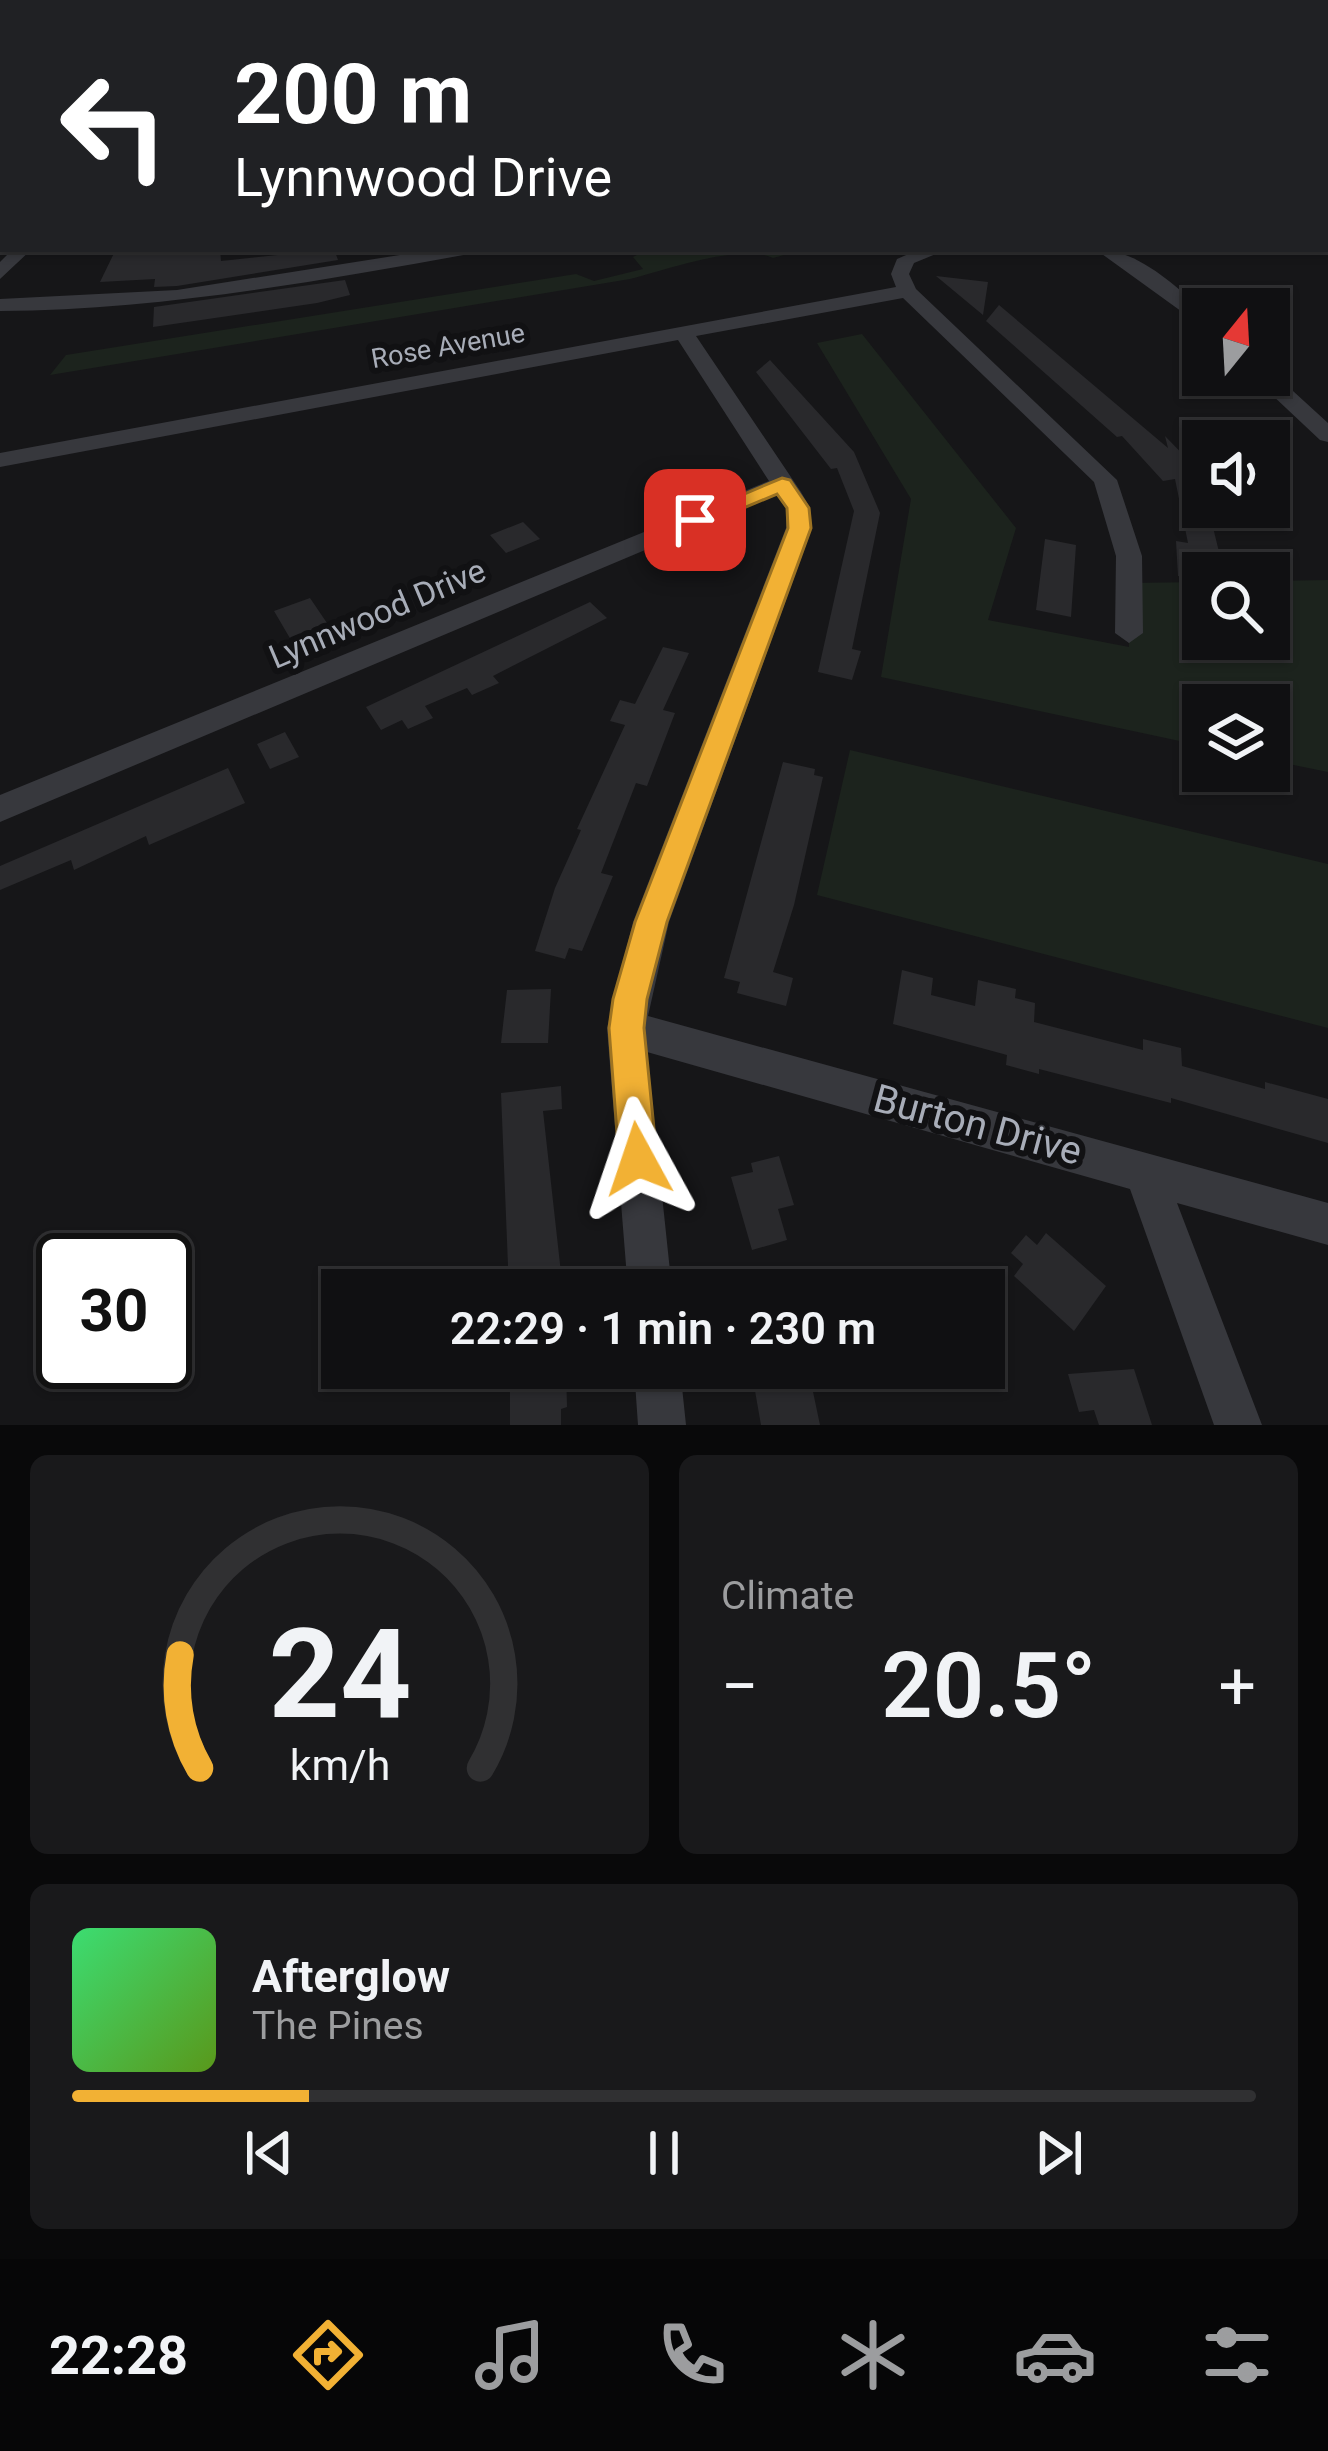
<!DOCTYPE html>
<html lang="en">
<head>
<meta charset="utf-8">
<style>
  :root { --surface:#101012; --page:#19191b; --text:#f1f3f6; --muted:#9c9d9f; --line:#303032; --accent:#f2b134 }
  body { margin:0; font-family:Roboto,sans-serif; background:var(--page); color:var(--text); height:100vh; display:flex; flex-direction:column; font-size:45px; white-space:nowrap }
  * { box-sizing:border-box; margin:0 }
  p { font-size:39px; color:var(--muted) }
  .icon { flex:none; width:66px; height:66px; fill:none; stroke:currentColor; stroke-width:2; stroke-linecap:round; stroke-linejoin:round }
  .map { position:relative; height:1425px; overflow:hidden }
  .sheet { display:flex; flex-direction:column; gap:30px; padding:30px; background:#09090a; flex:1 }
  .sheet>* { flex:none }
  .hud { position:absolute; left:0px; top:0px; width:1329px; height:252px; box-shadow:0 3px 9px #0004,0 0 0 3px var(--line); background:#202124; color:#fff; overflow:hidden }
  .needle { width:78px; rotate:18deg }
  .buttons { position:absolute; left:1182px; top:288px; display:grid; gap:24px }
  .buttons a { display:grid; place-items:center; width:108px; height:108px; border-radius:0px; background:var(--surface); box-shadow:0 3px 9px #0004,0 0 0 3px var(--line); font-size:60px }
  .speed { position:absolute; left:36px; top:1233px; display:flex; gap:24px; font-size:60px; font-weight:700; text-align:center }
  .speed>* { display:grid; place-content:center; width:156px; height:156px; border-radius:50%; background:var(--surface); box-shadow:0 3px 9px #0004,0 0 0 3px var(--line); line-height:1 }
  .speed .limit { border:6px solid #111; border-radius:18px; background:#fff; color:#111 }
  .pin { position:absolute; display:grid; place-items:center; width:102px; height:102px; color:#fff; margin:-51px; border-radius:24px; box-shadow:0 6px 18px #0006 }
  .me { position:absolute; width:132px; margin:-66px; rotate:355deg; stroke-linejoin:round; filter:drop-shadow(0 0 9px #0008) }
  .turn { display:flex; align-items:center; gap:42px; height:252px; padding:0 36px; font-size:54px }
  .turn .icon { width:156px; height:156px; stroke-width:2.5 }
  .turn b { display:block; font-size:84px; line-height:102px }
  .big { font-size:90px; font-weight:600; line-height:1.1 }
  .sheet .card { flex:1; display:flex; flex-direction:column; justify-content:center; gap:18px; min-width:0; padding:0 42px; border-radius:18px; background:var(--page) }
  .sheet .dial { align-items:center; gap:0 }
  .dial svg { height:312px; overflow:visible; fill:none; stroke:var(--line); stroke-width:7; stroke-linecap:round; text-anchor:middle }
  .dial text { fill:var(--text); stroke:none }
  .song { display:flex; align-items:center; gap:36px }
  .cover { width:144px; height:144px; border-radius:18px; background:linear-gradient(135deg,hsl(140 70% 55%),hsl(90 70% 35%)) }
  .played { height:12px; border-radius:6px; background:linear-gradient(90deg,var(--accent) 20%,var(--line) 20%) }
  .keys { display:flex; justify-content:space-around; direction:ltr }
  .heat { display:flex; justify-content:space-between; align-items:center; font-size:66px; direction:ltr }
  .sheet .tiles { flex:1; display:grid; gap:30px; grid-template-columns:1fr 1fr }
  .card:last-child { grid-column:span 2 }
  .trip { position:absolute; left:321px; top:1269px; width:684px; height:120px; border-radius:0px; background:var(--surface); box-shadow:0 3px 9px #0004,0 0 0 3px var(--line); font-weight:600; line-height:120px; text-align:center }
  .dock { display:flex; height:192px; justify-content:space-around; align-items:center; background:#060607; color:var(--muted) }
  .dock .icon { width:84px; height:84px }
  .dock .on { color:var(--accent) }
  .dock b { font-size:54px; color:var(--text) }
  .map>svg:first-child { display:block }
  .green { fill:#1c231d }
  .building { fill:#29292c }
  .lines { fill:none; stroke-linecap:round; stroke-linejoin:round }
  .minor { fill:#37383d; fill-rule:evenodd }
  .route { fill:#f2b134; stroke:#9d7322; stroke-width:3 }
  .labels { text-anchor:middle; stroke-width:12; stroke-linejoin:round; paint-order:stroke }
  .far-street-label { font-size:27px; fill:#a8adb8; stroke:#111113 }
  .street-label { font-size:33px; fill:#a8adb8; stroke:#111113 }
  .near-street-label { font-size:39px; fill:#a8adb8; stroke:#111113 }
</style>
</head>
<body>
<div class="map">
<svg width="1328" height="1425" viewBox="0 0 1328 1425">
  <rect width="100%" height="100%" fill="#161618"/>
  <path class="green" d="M648,249h158l-33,9c-33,-15 -107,12 -143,21l-580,96 16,-20 510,-81 18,7 49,-12 -10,-12z
    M862,334l154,194 -28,92 141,27v-64l74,-1v57h66v-58l59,-1v192l-59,-12v-55h-66v41l-322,-69 30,-178 -94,-156z
    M850,750l478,114v164l-511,-133z"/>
  <path class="building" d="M116,249h104l1,12 113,-12 4,11 -161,26 -23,1 1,-8 -55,3z
    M936,276l52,6 -5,33z
    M345,280l5,15 -33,8 -164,24 1,-20z
    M999,305l169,143 -3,-12 38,39v32h5l13,53 -12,-2 1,15h-7v7l-25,-4 -2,-35 12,2 -13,-64 -12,2 -41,-45 -5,1 -131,-116z
    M770,360l84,92 26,61 -28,136 9,2 -9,29 -34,-8 36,-161 -17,-43 -6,1 -75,-97z
    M523,522l17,17 -34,14 -16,-18z
    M1045,539l31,6 -5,72 -35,-7z
    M310,598l19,28 -38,14 -17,-29z
    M590,602l17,16 -114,58 6,7 -27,12 -5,-7 -42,18 8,12 -25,11 -6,-9 -21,10 -15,-23z
    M663,647l26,6 -26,57 12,3 -28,73 -11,-3 -35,90 12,3 -31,75 -13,-3 -4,11 -30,-8 20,-63 26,-58 -4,-1 48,-104 -15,-4 10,-21 15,4z
    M285,732l14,25 -29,12 -13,-25z
    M783,762l32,7 -1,6 9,2 -29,128 -21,67 20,6 -7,28 -49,-13 3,-11 -16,-4z
    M228,768l17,35 -96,42 -3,-9 -72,34 -3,-10 -71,30v-24z
    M902,970l31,8 -2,17 44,11 3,-26 38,9 -1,9 20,5 -1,19 109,28v-11l38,9 1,18 83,23v-7l63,17v44l-157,-45v5l-132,-34v5l-33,-9 1,-10 -114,-31z
    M551,989l-3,54h-47l6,-53z
    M561,1086l1,23 -19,2 19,171 -11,2v6h-42l-8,-197z
    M779,1156l15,49 -16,4 9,31 -35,10 -21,-73 22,-5 -2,-9z
    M1046,1233l60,53 -32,45 -60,-55 9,-12 -12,-11 15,-18 11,10z
    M510,1368h56l1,39 -6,2v16h-51z
    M751,1368h57l12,57h-59z
    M1134,1369l18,56h-53l-5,-15 -15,2 -11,-38z"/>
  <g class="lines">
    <path class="minor" d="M1180,0h12l2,3h-12z
      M1326,19l2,1v8l-2,-1z
      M3,49v8l-3,1v-8z
      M3,120v10l-3,1v-10z
      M1328,158v10l-2,1v-10z
      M3,210v10l-3,1v-10z
      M1326,223h2v11h-2z
      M13,249h19l-32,30v-17z
      M438,249h40l-9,5c-156,28 -310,56 -469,57v-12l177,-9z
      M920,249h28l-34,14 -5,11 7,15 201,191 25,76 1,77 -14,10 -14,-10 1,-77 -22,-74 -191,-184 -207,38 105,156 9,16 2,20 -143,394 -21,94 680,187v42l-151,-42 85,222h-48l-84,-236 -483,-137 25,238h-44l-21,-262 26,-106 153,-394v-20l-8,-14 -778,328v-27l769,-314 -91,-141 -678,127v-14l896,-166 -5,-13 6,-15z
      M1095,249c42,0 78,35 108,61v17z
      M1270,370l58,53v19l-8,-2 -69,-65h18z
      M634,1368h46l6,57h-48z"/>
  </g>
  <path class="route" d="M782,478l8,2 19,28 2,20 -144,394 -20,77 -3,29 13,131 -6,13 -13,6 -13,-6 -6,-13 -10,-131 4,-29 22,-77 153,-394 -1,-20 -10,-14 -74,31 -8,2 -12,-7z"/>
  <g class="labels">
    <g class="far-street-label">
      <text transform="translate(448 346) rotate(-10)" y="9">Rose Avenue</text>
    </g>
    <g class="street-label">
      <text transform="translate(377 613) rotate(-23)" y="12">Lynnwood Drive</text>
    </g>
    <g class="near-street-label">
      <text transform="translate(978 1124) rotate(15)" y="14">Burton Drive</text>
    </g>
  </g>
</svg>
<div class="buttons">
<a><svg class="needle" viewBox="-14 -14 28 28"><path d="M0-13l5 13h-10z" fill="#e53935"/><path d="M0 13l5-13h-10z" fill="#9c9d9f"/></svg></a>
<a><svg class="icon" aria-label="sound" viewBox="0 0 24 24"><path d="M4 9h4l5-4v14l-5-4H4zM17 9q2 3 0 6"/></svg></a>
<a><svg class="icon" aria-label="search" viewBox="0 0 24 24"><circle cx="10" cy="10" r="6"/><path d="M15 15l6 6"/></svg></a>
<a><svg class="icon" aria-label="layers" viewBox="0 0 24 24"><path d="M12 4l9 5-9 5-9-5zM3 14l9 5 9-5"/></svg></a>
</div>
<div class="speed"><div class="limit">30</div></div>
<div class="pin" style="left:695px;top:520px;background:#d93025"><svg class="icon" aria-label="arrive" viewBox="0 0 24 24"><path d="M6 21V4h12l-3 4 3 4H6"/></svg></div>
<svg class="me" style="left:638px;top:1159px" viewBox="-20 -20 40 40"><path d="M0-17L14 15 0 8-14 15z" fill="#f2b134" stroke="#fff" stroke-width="4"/></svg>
<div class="trip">22:29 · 1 min · 230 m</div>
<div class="hud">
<div class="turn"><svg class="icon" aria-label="left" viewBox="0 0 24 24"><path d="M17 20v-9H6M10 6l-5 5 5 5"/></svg><div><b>200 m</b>Lynnwood Drive</div></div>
</div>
</div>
<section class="sheet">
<div class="tiles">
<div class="card dial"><svg viewBox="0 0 100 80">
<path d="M14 69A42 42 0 1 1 86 69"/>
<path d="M14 69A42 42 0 0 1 9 40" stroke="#f2b134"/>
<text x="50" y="56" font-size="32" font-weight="700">24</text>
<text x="50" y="72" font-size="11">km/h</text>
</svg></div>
<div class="card"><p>Climate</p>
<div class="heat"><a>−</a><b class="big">20.5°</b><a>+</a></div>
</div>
<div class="card">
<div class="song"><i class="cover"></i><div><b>Afterglow</b><p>The Pines</p></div></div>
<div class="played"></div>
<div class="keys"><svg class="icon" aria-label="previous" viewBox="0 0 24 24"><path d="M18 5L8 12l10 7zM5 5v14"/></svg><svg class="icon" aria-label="pause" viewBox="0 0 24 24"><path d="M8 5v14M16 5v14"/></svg><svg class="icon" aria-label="next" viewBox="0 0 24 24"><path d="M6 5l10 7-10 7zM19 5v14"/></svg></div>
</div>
</div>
</section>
<nav class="dock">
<b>22:28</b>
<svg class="icon on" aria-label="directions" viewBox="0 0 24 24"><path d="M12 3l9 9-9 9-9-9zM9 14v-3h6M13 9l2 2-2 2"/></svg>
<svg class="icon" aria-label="music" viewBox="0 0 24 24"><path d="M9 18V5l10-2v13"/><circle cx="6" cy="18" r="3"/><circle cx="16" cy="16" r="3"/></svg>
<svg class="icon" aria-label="phone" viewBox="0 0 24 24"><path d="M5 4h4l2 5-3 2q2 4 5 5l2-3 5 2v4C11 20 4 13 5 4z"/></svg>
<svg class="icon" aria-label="climate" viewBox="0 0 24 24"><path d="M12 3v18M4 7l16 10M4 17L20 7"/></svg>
<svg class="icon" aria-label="car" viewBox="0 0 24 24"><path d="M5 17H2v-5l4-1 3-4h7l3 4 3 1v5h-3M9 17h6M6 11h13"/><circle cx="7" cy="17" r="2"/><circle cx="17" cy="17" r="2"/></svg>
<svg class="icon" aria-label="filters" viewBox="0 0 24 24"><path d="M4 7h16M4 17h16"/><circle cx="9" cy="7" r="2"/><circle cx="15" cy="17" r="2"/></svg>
</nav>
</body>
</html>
